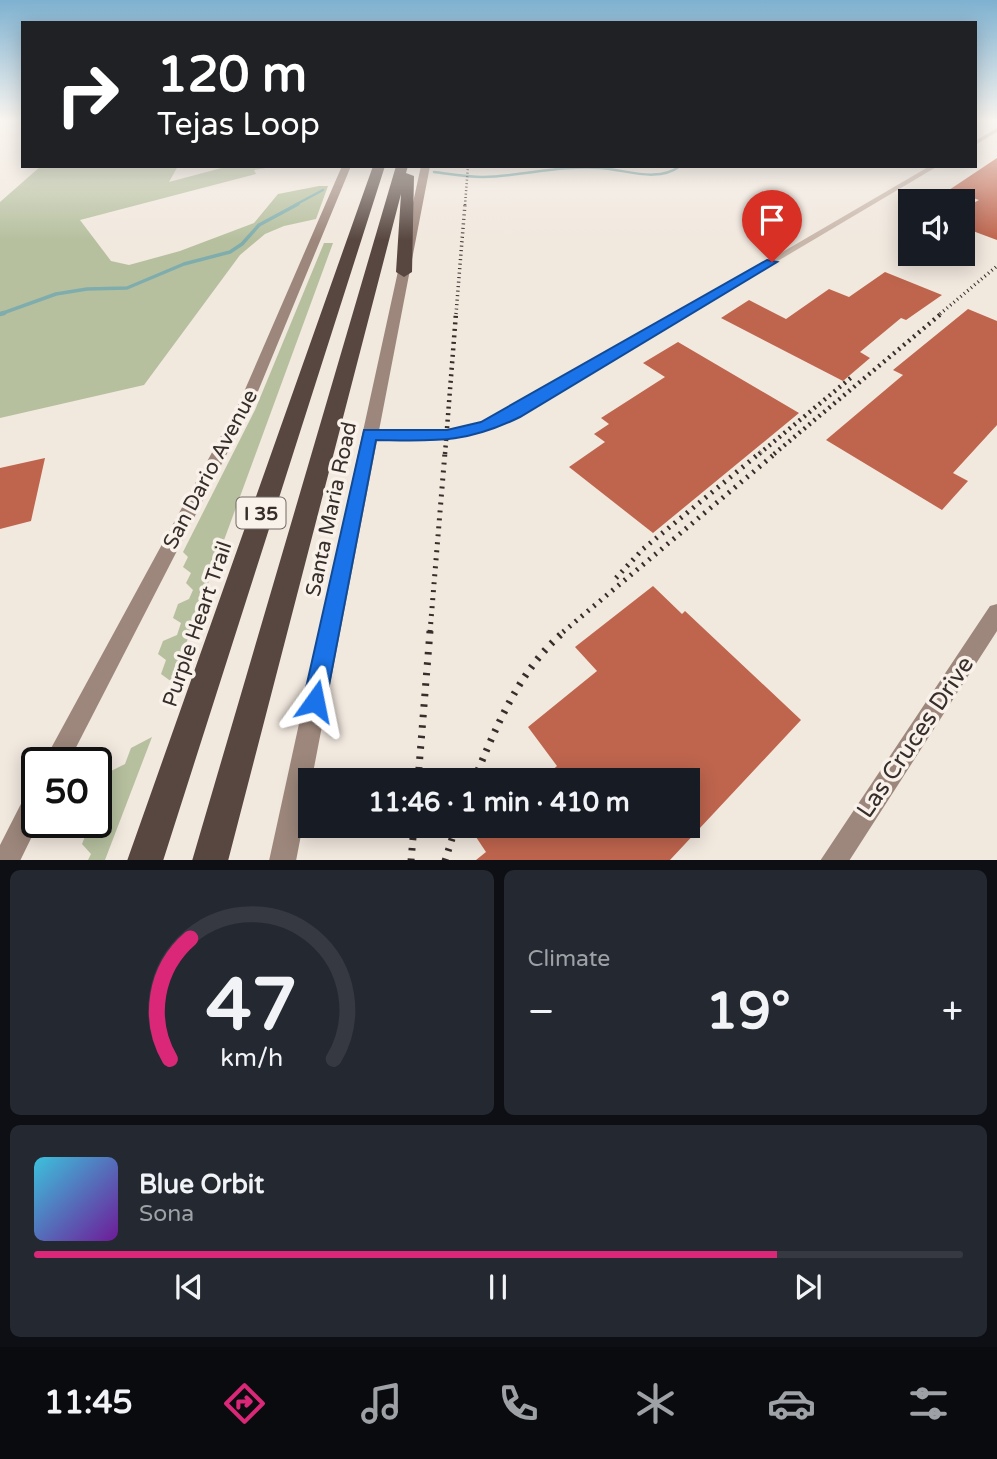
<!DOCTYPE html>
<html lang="en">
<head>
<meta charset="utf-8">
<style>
  :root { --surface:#171b24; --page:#242831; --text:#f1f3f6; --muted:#9ea1a6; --line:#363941; --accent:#db2777 }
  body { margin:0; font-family:"Varela Round",sans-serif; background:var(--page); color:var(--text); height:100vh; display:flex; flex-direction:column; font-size:26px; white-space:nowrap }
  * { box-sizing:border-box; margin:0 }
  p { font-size:23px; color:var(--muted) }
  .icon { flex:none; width:38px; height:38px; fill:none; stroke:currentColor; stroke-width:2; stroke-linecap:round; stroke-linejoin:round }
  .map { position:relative; height:860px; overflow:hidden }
  .side { display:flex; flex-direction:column; gap:10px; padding:10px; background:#0d0f14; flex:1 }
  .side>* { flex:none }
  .hud { position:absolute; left:21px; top:21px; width:956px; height:147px; border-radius:0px; box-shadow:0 4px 18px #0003; background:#202124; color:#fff; overflow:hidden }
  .buttons { position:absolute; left:898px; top:189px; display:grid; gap:14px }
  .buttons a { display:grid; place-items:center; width:77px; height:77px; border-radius:0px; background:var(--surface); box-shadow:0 4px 18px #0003; font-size:35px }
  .speed { position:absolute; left:21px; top:747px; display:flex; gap:14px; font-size:35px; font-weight:700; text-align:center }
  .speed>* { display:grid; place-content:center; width:91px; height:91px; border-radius:50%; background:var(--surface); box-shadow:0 4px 18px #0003; line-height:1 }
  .speed .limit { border:4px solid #111; border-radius:10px; background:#fff; color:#111 }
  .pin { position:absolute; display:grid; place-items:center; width:60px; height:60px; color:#fff; margin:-72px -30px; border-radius:50% 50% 50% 0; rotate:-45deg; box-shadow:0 0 7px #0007 }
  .pin .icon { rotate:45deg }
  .me { position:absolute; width:77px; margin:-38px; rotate:12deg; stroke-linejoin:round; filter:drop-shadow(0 0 5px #0008) }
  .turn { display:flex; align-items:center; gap:24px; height:147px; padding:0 21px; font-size:32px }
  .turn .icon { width:91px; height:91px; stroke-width:2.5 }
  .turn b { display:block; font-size:49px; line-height:60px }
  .big { font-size:52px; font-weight:700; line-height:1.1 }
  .side .widget { flex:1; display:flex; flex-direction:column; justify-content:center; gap:10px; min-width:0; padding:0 24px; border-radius:10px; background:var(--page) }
  .side .dial { align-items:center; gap:0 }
  .dial svg { height:182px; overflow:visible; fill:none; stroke:var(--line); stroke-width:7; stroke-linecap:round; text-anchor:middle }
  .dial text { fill:var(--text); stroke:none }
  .song { display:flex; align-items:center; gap:21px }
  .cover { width:84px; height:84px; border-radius:10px; background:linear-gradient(135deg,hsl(190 70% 55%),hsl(280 70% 35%)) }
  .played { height:7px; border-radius:4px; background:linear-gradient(90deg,var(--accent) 80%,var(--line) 80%) }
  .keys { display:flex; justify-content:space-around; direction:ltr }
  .heat { display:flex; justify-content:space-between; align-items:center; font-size:38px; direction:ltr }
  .side .tiles { flex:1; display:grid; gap:10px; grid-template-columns:1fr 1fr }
  .widget:last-child { grid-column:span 2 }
  .trip { position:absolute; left:298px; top:768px; width:402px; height:70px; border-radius:0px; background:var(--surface); box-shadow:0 4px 18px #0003; font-weight:700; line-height:70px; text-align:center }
  .dock { display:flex; height:112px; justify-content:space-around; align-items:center; background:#090b0e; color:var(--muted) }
  .dock .icon { width:49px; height:49px }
  .dock .current { color:var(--accent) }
  .dock b { font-size:32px; color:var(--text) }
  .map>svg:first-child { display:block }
  .green { fill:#b6c09f }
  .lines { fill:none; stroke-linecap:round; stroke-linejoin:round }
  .stream-far2 { stroke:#7fadad; stroke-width:2.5 }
  .stream-far1 { stroke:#7fadad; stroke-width:3.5 }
  .stream { stroke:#7fadad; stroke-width:4.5 }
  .building { fill:#bf654e }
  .street { fill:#c9b7ab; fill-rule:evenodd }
  .secondary { fill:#9d877c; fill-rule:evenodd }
  .highway { fill:#584741; fill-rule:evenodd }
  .rail-far4 { stroke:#372d2a; stroke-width:2.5; stroke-dasharray:1 2.5; stroke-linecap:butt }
  .rail-far3 { stroke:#372d2a; stroke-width:3.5; stroke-dasharray:1 3.5; stroke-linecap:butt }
  .rail-far2 { stroke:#372d2a; stroke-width:4.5; stroke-dasharray:2 4.5; stroke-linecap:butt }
  .rail-far1 { stroke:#372d2a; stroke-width:5; stroke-dasharray:2 6; stroke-linecap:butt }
  .rail { stroke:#372d2a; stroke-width:7; stroke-dasharray:2.5 8; stroke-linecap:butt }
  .route { fill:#1a73e8; stroke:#114b97; stroke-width:2 }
  .labels { text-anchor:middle; stroke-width:7; stroke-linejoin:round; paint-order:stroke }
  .shield { fill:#f9f2eb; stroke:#716864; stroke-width:2 }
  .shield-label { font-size:19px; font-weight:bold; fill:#372d2a }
  .street-label { font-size:21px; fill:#372d2a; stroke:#f9f2eb }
  .near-street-label { font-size:24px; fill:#372d2a; stroke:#f9f2eb }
</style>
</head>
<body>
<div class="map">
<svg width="997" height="861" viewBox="0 0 997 861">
  <rect width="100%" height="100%" fill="#f1e8de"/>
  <path class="green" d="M41,166h137l-9,16 60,-16h48l-23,4 2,4 -176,46 31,41 18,4 51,-14 74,-28 24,-29 41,-8h9l-12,33 -32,7 -19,8 -25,21 -96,130 -144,33v-216z
    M324,243h9l-161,439 -11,-8 5,-14 -8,-6 5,-13 14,-6 4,-12 -8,-5 5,-14 11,-5 4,-9 -7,-7 5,-10 -8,-6 5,-10 -5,-5 72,-142z
    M152,737l-47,123h-17l3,-6 -9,-10 7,-18 -3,-3 10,-1v-29l7,-4 8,-18 14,-7 6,-16z"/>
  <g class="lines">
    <path class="stream-far2" d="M434,172c16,2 33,5 49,5 39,-1 78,-12 118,-9 26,2 57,15 79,-2
      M295,205l28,-15"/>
    <path class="stream-far1" d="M0,314l56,-20 31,-5 40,-1 57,-24 46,-12 12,-8 17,-19 39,-21"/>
    <path class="stream" d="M0,314l4,-1"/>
  </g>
  <path class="building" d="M997,158v82l-35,-13v-18l17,-9 -30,-10z
    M885,272l57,23 -36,25 -5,-2 -41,34 10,6 -27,23 -122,-63 28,-18 37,19 43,-30 20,8z
    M968,309l29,12v104l-44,48 15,8 -26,29 -116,-70 77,-65 -10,-5z
    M678,342l121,71 -146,120 -84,-66 36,-25 -11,-8 15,-10 -8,-6 64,-41 -22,-14z
    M45,458l-14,63 -31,8v-61z
    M653,586l29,28 3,-3 116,109 -131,140h-194l10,-8 -10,-15 13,-11h199v-46h-147l16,-14 -29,-39 69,-56 -22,-24z"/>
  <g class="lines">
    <path class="street" d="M997,128v4l-22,13v-4z
      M930,166h8l-420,249c-55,24 -90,24 -148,24l-5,-4 5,-4c54,1 89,2 140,-20z"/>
    <path class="secondary" d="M342,166h9l-97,235 -186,362h-25l197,-362z
      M421,166h9l-134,695h-27z
      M997,604v27l-148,230h-29l170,-255z
      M37,786v36h2l-19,39h-20v-16l28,-55z"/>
    <path class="highway" d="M373,166h12l-222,695h-36z
      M396,166h12l-2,7 8,3 -2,96 -8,5 -8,-5 5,-78 -173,667h-36z"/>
    <path class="rail-far4" d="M465,205l3,-39"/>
    <path class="rail-far3" d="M456,314l9,-110
      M940,314l57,-48"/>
    <path class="rail-far2" d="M445,454l11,-141
      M759,454l94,-78
      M774,454l168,-141"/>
    <path class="rail-far1" d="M616,578l27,-29 118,-97
      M430,632l15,-180
      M563,632l214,-180"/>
    <path class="rail" d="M418,780l12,-149
      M474,780c22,-53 46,-112 91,-149
      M411,861l3,-35
      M445,861l11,-35"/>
  </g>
  <linearGradient id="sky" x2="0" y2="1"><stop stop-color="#7eb1d0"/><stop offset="0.5" stop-color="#f9f5f0"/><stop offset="1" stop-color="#f9f5f0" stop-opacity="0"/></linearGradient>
  <rect width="997" height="240" fill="url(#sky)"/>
  <path class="route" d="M767,260l10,2 -257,155c-55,27 -85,24 -144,23l-50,261 -3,8 -8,3 -8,-3 -4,-8 61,-271h83l34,-8z"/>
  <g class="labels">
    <rect class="shield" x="236.5" y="497.5" width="49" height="31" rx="5"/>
    <g class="shield-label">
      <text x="261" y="520">I 35</text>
    </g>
    <g class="street-label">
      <text transform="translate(210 469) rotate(-62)" y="7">San Dario Avenue</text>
      <text transform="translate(331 509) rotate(-78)" y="7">Santa Maria Road</text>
      <text transform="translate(197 624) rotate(-71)" y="7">Purple Heart Trail</text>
    </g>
    <g class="near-street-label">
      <text transform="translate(915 737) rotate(-56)" y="8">Las Cruces Drive</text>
    </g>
  </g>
</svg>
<div class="buttons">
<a><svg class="icon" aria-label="sound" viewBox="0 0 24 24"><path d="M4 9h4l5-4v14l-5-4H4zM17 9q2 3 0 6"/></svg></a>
</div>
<div class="speed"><div class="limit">50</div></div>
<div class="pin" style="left:772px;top:262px;background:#d93025"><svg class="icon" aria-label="arrive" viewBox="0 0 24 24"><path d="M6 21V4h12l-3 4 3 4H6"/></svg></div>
<svg class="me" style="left:315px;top:701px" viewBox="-20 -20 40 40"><path d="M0-17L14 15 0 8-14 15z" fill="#1a73e8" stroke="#fff" stroke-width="4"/></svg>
<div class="trip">11:46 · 1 min · 410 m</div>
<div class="hud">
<div class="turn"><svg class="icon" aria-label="right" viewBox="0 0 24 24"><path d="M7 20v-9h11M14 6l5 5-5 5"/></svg><div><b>120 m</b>Tejas Loop</div></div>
</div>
</div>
<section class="side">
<div class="tiles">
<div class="widget dial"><svg viewBox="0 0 100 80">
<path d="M14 69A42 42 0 1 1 86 69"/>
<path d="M14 69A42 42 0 0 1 23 16" stroke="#db2777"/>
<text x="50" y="56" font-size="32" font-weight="700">47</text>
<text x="50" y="72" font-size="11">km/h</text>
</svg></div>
<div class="widget"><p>Climate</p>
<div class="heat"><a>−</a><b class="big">19°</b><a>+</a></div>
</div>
<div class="widget">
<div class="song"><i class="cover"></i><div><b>Blue Orbit</b><p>Sona</p></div></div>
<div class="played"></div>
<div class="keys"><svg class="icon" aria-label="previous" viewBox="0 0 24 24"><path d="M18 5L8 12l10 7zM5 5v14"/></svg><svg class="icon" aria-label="pause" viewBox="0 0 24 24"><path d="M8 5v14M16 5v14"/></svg><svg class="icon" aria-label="next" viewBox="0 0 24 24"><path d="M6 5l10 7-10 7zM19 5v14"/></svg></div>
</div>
</div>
</section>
<nav class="dock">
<b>11:45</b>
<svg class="icon current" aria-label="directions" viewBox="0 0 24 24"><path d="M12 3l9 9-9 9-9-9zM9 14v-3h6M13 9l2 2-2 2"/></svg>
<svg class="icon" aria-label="music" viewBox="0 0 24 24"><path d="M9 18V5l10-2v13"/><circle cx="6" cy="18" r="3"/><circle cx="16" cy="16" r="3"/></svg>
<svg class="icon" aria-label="phone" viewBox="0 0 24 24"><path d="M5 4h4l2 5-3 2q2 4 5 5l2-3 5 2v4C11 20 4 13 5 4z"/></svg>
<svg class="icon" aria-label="climate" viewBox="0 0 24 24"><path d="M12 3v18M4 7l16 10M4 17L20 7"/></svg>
<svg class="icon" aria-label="car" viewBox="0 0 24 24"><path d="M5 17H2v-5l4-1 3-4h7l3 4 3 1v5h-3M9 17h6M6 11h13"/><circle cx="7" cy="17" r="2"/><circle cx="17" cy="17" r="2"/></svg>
<svg class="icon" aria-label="filters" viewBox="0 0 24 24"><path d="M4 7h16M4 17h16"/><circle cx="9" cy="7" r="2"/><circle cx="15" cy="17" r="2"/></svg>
</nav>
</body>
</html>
